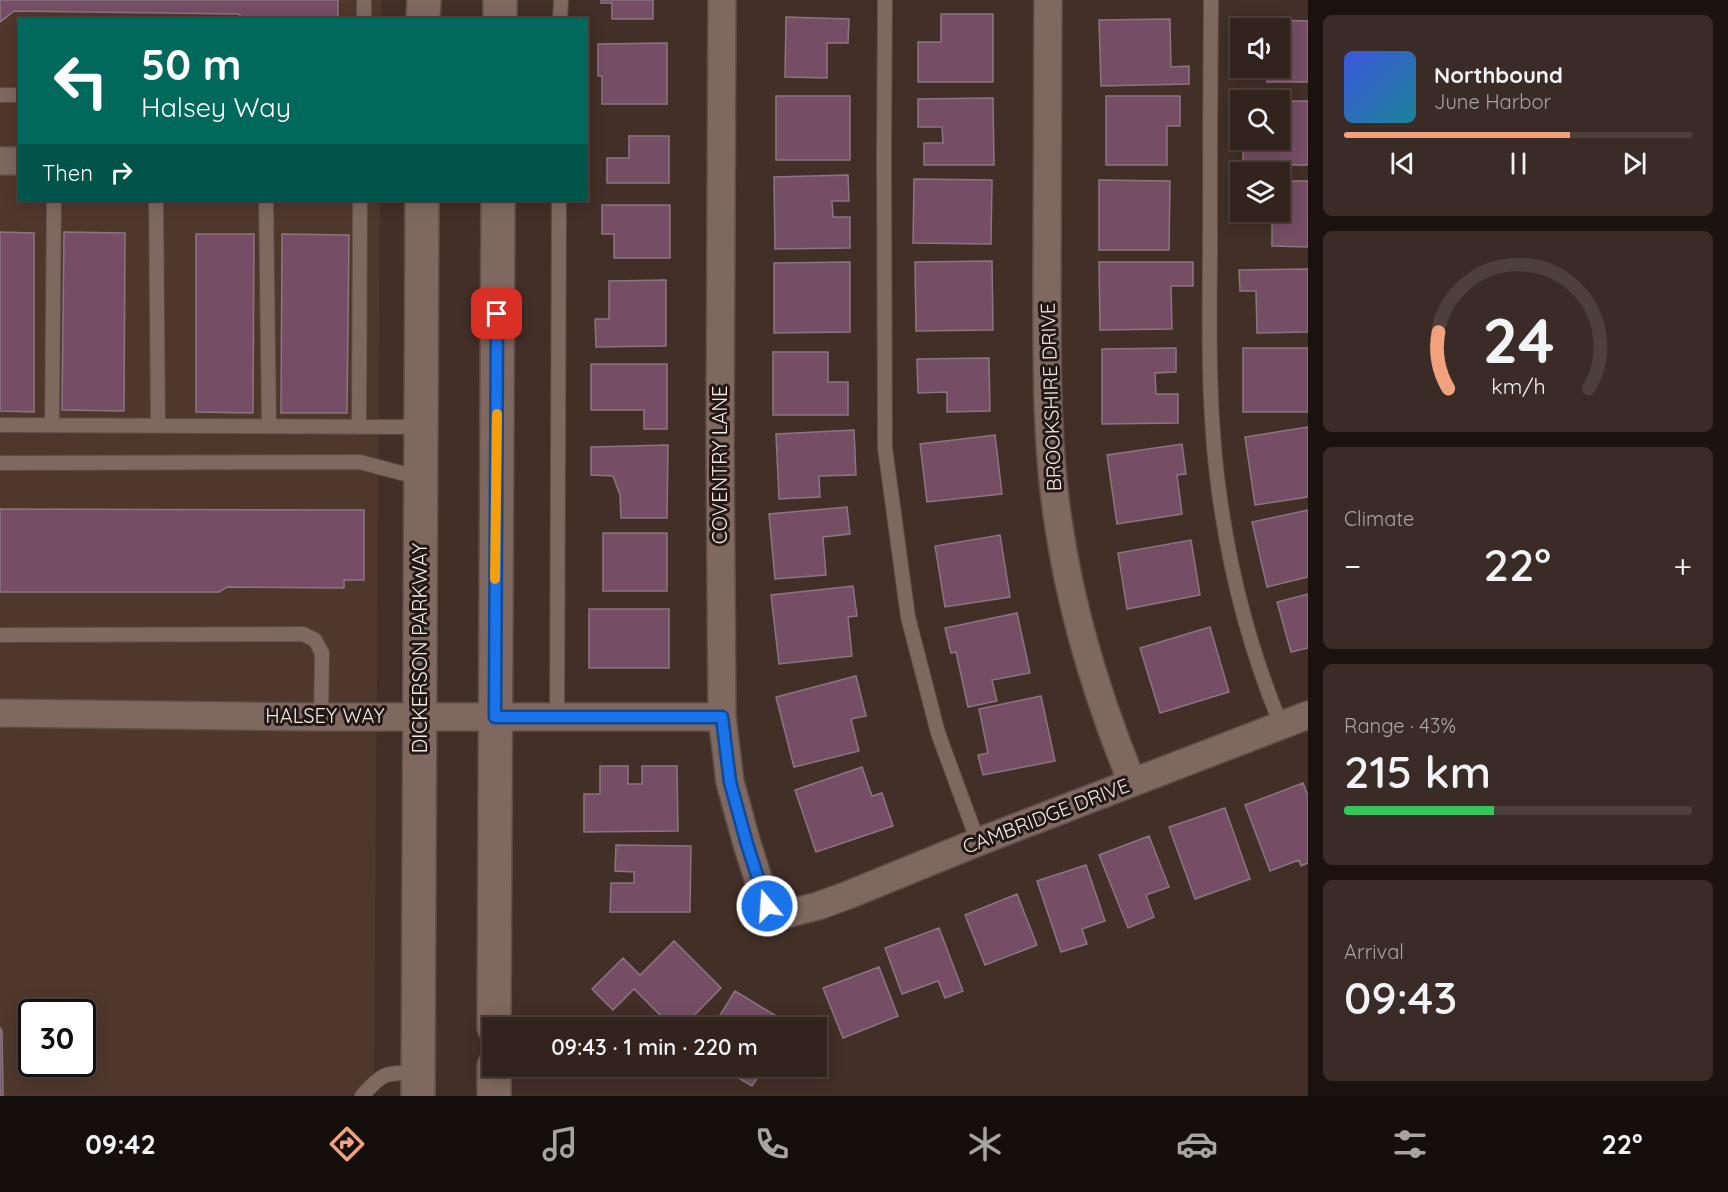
<!DOCTYPE html>
<html lang="en">
<head>
<meta charset="utf-8">
<style>
  :root { --surface:#32231d; --page:#3a2b26; --text:#f1f3f6; --muted:#a8a4a4; --line:#4d403b; --accent:#f1a17c }
  body { margin:0; font-family:Quicksand,sans-serif; background:var(--page); color:var(--text); height:100vh; display:flex; flex-direction:column; font-size:22px; white-space:nowrap }
  * { box-sizing:border-box; margin:0 }
  p { font-size:20px; color:var(--muted) }
  .icon { flex:none; width:33px; height:33px; fill:none; stroke:currentColor; stroke-width:2; stroke-linecap:round; stroke-linejoin:round }
  .map { position:relative; flex:1; overflow:hidden }
  .drawer { display:flex; flex-direction:column; gap:15px; padding:15px; background:#1c1310; width:420px }
  .drawer>* { flex:none }
  .guide { position:absolute; left:18px; top:18px; width:570px; height:183px; border-radius:0px; box-shadow:0 3px 15px #0003,0 0 0 2px var(--line); background:#00695c; color:#fff; overflow:hidden }
  .tools { position:absolute; left:1230px; top:18px; display:grid; gap:12px }
  .tools a { display:grid; place-items:center; width:60px; height:60px; border-radius:0px; background:var(--surface); box-shadow:0 3px 15px #0003,0 0 0 2px var(--line); font-size:30px }
  .speed { position:absolute; left:18px; top:999px; display:flex; gap:12px; font-size:30px; font-weight:700; text-align:center }
  .speed>* { display:grid; place-content:center; width:78px; height:78px; border-radius:50%; background:var(--surface); box-shadow:0 3px 15px #0003,0 0 0 2px var(--line); line-height:1 }
  .speed .limit { border:3px solid #111; border-radius:9px; background:#fff; color:#111 }
  .pin { position:absolute; display:grid; place-items:center; width:51px; height:51px; color:#fff; margin:-26px; border-radius:12px; box-shadow:0 3px 9px #0006 }
  .me { position:absolute; width:66px; margin:-33px; rotate:342deg; stroke-linejoin:round; filter:drop-shadow(0 0 4px #0008) }
  .turn { display:flex; align-items:center; gap:21px; height:126px; padding:0 24px; font-size:27px }
  .turn .icon { width:78px; height:78px; stroke-width:2.5 }
  .turn b { display:block; font-size:42px; line-height:51px }
  .then { display:flex; align-items:center; height:57px; padding:0 24px; background:#0003; gap:12px; font-size:22px }
  .big { font-size:45px; font-weight:600; line-height:1.1 }
  .drawer .card { flex:1; display:flex; flex-direction:column; justify-content:center; gap:9px; min-width:0; padding:0 21px; border-radius:9px; background:var(--page) }
  .drawer .dial { align-items:center; gap:0 }
  .dial svg { height:156px; overflow:visible; fill:none; stroke:var(--line); stroke-width:7; stroke-linecap:round; text-anchor:middle }
  .dial text { fill:var(--text); stroke:none }
  .song { display:flex; align-items:center; gap:18px }
  .cover { width:72px; height:72px; border-radius:9px; background:linear-gradient(135deg,hsl(230 70% 55%),hsl(190 70% 35%)) }
  .played { height:6px; border-radius:3px; background:linear-gradient(90deg,var(--accent) 65%,var(--line) 65%) }
  .keys { display:flex; justify-content:space-around; direction:ltr }
  .heat { display:flex; justify-content:space-between; align-items:center; font-size:33px; direction:ltr }
  .charge { height:9px; border-radius:4px; background:linear-gradient(90deg,#34c759 43%,var(--line) 0) }
  .trip { position:absolute; left:482px; top:1017px; width:345px; height:60px; border-radius:0px; background:var(--surface); box-shadow:0 3px 15px #0003,0 0 0 2px var(--line); font-weight:600; line-height:60px; text-align:center }
  .tab-bar { display:flex; height:96px; justify-content:space-around; align-items:center; background:#140e0c; color:var(--muted) }
  .tab-bar .icon { width:42px; height:42px }
  .tab-bar .on { color:var(--accent) }
  .tab-bar b { font-size:27px; color:var(--text) }
  main { display:flex; flex:1; min-height:0 }
  .map>svg:first-child { display:block }
  .built { fill:#50372c; fill-rule:evenodd }
  .building { fill:#754e65; stroke:#8a7581; stroke-width:1.5 }
  .lines { fill:none; stroke-linecap:round; stroke-linejoin:round }
  .lane-casing { stroke:#5d4d47; stroke-width:16 }
  .street-casing { stroke:#5d4d47; stroke-width:30 }
  .secondary-casing { stroke:#5d4d47; stroke-width:36 }
  .lane { stroke:#7e685f; stroke-width:14 }
  .street { stroke:#7e685f; stroke-width:27 }
  .secondary { stroke:#7e685f; stroke-width:33 }
  .route-casing { stroke:#114b97; stroke-width:15 }
  .route { stroke:#1a73e8; stroke-width:10 }
  .slow { stroke:#f59e0b; stroke-width:10 }
  .labels { text-anchor:middle; stroke-width:6; stroke-linejoin:round; paint-order:stroke }
  .street-label { font-size:20px; fill:#f5e8e3; stroke:#221916 }
</style>
</head>
<body>
<main>
<div class="map">
<svg width="1308" height="1096" viewBox="0 0 1308 1096">
  <rect width="100%" height="100%" fill="#422f27"/>
  <path class="built" d="M0,0h381v19l-361,1v180h360l-6,896h-374zM32,1012h50v52h-50z"/>
  <path class="building" d="M0,0h338v20h-92l-8,-6 -224,-3 -14,11z
    M601,0h52v19h-41v-16h-11z
    M941,14h52v68h-75v-40h23z
    M786,17l63,2 -1,24h-21v35l-42,-1z
    M1170,19l1,48 18,-1v18l-88,2 -2,-66z
    M1246,19l62,2v61h-41v-14h13v-40h-34z
    M667,43v61h-65v-28h-4v-32z
    M776,96h74v64h-74z
    M1106,96h74v30h-13v39h-61z
    M993,98l1,67h-70v-22h19l-1,-16h-24v-28z
    M1280,101h28v64h-65v-25h37z
    M629,136h40v47h-62v-25h22z
    M848,175l1,26h-17l1,16h17v31l-75,1 -1,-72z
    M914,179l78,1 -1,64 -78,-1z
    M1099,180l71,1 -1,69h-70z
    M1239,180h1v32h40v-31h28v66l-36,-1v-29l-34,-1z
    M602,205h68v53h-56v-24h-12z
    M0,232l34,1v179l-34,-1z
    M64,232l61,1 -1,178 -62,-1z
    M196,234h58l-1,179 -57,-1z
    M282,234l67,1 -2,178h-66z
    M992,261l1,69 -77,1 -1,-69z
    M850,262v70l-76,1v-70z
    M1099,262h94v24h-22l1,43 -72,1z
    M1308,269v63l-51,1 -1,-42h-16l-1,-21z
    M666,280v66l-70,1 -1,-28h14v-38z
    M1176,348v24l-21,1 1,21h22v29l-76,1v-75z
    M1243,348h65v64h-65z
    M773,352h55v30h20v33h-75z
    M989,358l1,53 -43,1v-20l-29,1 -1,-34z
    M591,364h76v65h-23v-19h-53z
    M1308,427v70l-53,8 -10,-68z
    M854,430l2,45 -37,1 1,21 -41,2 -3,-65z
    M995,435l7,59 -75,8 -7,-58z
    M1182,444l4,30 -9,1 5,39 -65,10 -10,-69z
    M668,445l-1,73h-46l-1,-23 -7,-19 -22,-1v-28z
    M847,507l3,27 -27,3 3,38 -51,4 -6,-65z
    M0,509l364,1v70h-20v8l-117,-1 -8,5h-219z
    M1308,510v67l-41,10 -15,-65z
    M603,533h64v58h-64z
    M1000,535l10,62 -65,10 -10,-61z
    M1191,540l9,55 -73,14 -9,-56z
    M853,586l4,30 -9,1 4,39 -73,8 -8,-69z
    M1308,594v54l-17,4 -14,-50z
    M589,609h80v59h-80z
    M1017,613l13,60 -38,7 5,21 -29,6 -12,-55 -5,1 -6,-25z
    M1210,627l19,65 -69,21 -20,-65z
    M856,676l10,40 -15,3 8,32 -65,16 -18,-70z
    M1041,696l14,65 -72,14 -5,-20 10,-2 -9,-44z
    M600,766h28v18h14v-18h35l1,65 -94,1v-38h16z
    M862,767l10,29 10,-3 11,33 -77,26 -21,-62z
    M1303,783l5,13v67l-7,3 -2,-6 -29,11 -25,-66z
    M1225,808l25,71 -55,20 -26,-72z
    M1149,836l20,51 -23,8 8,22 -26,11 -29,-73z
    M616,845l75,1 -1,66h-80l1,-29h23v-11l-19,-1z
    M1086,865l19,56 -23,8 5,15 -26,8 -24,-71z
    M1017,894l20,51 -52,20 -20,-50z
    M939,928l24,63 -18,7 -7,-17 -36,13 -17,-46z
    M674,941l47,47 -39,40h-9l-39,-39 -21,21 -21,-21 31,-31 17,17z
    M879,967l19,49 -55,22 -20,-50z
    M735,991l56,34 -2,3h-77z
    M0,1028l2,3 1,65h-3z
    M731,1066h34l-13,20 -24,-14z
    M768,1066h25l-7,12z"/>
  <g class="lines">
    <g class="lane-casing">
      <path id="lane" d="M885,0l-1,153 1,295 23,169 30,116 40,109
        M1211,0c-1,85 -1,169 -1,254 -1,86 -2,172 12,258 11,73 31,145 59,213
        M364,20v-20
        M560,20l1,-20
        M0,95h20
        M156,200l2,225
        M266,200l3,226
        M0,425l420,2
        M52,425l2,-225
        M359,427l1,-227
        M0,463l360,-1 60,16
        M0,635l303,-1 12,6 7,13 -1,64
        M557,716l2,-516
        M362,1096c22,-25 24,-23 56,-23"/>
    </g>
    <g class="street-casing">
      <path id="street" d="M722,0l-2,444 2,273 8,65 17,62 20,62 15,9 36,-9 30,-11 130,-53 330,-127
        M1048,0c0,94 -1,188 -1,281 0,81 -1,161 11,240 13,90 40,178 74,261
        M0,161h20
        M0,713l321,4h401"/>
    </g>
    <g class="secondary-casing">
      <path id="secondary" d="M423,20l1,-20
        M500,20v-20
        M494,1028l4,-828
        M418,1096l4,-896
        M494,1096v-30"/>
    </g>
    <use href="#lane" class="lane"/>
    <use href="#street" class="street"/>
    <use href="#secondary" class="secondary"/>
  </g>
  <g class="lines">
    <g class="route-casing">
      <path id="route" d="M497,314l-2,403h227l8,65 17,62 20,62"/>
    </g>
    <use href="#route" class="route"/>
    <path class="slow" d="M495,579l2,-165"/>
  </g>
  <g class="labels">
    <g class="street-label">
      <text transform="translate(1051 397) rotate(-92)" y="7">BROOKSHIRE DRIVE</text>
      <text transform="translate(720 465) rotate(-90)" y="7">COVENTRY LANE</text>
      <text transform="translate(420 648) rotate(-90)" y="7">DICKERSON PARKWAY</text>
      <text x="325" y="723">HALSEY WAY</text>
      <text transform="translate(1046 816) rotate(-21)" y="7">CAMBRIDGE DRIVE</text>
    </g>
  </g>
</svg>
<div class="tools">
<a><svg class="icon" aria-label="sound" viewBox="0 0 24 24"><path d="M4 9h4l5-4v14l-5-4H4zM17 9q2 3 0 6"/></svg></a>
<a><svg class="icon" aria-label="search" viewBox="0 0 24 24"><circle cx="10" cy="10" r="6"/><path d="M15 15l6 6"/></svg></a>
<a><svg class="icon" aria-label="layers" viewBox="0 0 24 24"><path d="M12 4l9 5-9 5-9-5zM3 14l9 5 9-5"/></svg></a>
</div>
<div class="speed"><div class="limit">30</div></div>
<div class="pin" style="left:497px;top:314px;background:#d93025"><svg class="icon" aria-label="arrive" viewBox="0 0 24 24"><path d="M6 21V4h12l-3 4 3 4H6"/></svg></div>
<svg class="me" style="left:767px;top:906px" viewBox="-20 -20 40 40"><circle r="17" fill="#1a73e8" stroke="#fff" stroke-width="3"/><path d="M0-11L8 9 0 5-8 9z" fill="#fff"/></svg>
<div class="trip">09:43 · 1 min · 220 m</div>
<div class="guide">
<div class="turn"><svg class="icon" aria-label="left" viewBox="0 0 24 24"><path d="M17 20v-9H6M10 6l-5 5 5 5"/></svg><div><b>50 m</b>Halsey Way</div></div>
<div class="then">Then<svg class="icon" aria-label="right" viewBox="0 0 24 24"><path d="M7 20v-9h11M14 6l5 5-5 5"/></svg></div>
</div>
</div>
<section class="drawer">
<div class="card">
<div class="song"><i class="cover"></i><div><b>Northbound</b><p>June Harbor</p></div></div>
<div class="played"></div>
<div class="keys"><svg class="icon" aria-label="previous" viewBox="0 0 24 24"><path d="M18 5L8 12l10 7zM5 5v14"/></svg><svg class="icon" aria-label="pause" viewBox="0 0 24 24"><path d="M8 5v14M16 5v14"/></svg><svg class="icon" aria-label="next" viewBox="0 0 24 24"><path d="M6 5l10 7-10 7zM19 5v14"/></svg></div>
</div>
<div class="card dial"><svg viewBox="0 0 100 80">
<path d="M14 69A42 42 0 1 1 86 69"/>
<path d="M14 69A42 42 0 0 1 9 40" stroke="#f1a17c"/>
<text x="50" y="56" font-size="32" font-weight="700">24</text>
<text x="50" y="72" font-size="11">km/h</text>
</svg></div>
<div class="card"><p>Climate</p>
<div class="heat"><a>−</a><b class="big">22°</b><a>+</a></div>
</div>
<div class="card"><p>Range · 43%</p><b class="big">215 km</b><div class="charge"></div></div>
<div class="card"><p>Arrival</p><b class="big">09:43</b></div>
</section>
</main>
<nav class="tab-bar">
<b>09:42</b>
<svg class="icon on" aria-label="directions" viewBox="0 0 24 24"><path d="M12 3l9 9-9 9-9-9zM9 14v-3h6M13 9l2 2-2 2"/></svg>
<svg class="icon" aria-label="music" viewBox="0 0 24 24"><path d="M9 18V5l10-2v13"/><circle cx="6" cy="18" r="3"/><circle cx="16" cy="16" r="3"/></svg>
<svg class="icon" aria-label="phone" viewBox="0 0 24 24"><path d="M5 4h4l2 5-3 2q2 4 5 5l2-3 5 2v4C11 20 4 13 5 4z"/></svg>
<svg class="icon" aria-label="climate" viewBox="0 0 24 24"><path d="M12 3v18M4 7l16 10M4 17L20 7"/></svg>
<svg class="icon" aria-label="car" viewBox="0 0 24 24"><path d="M5 17H2v-5l4-1 3-4h7l3 4 3 1v5h-3M9 17h6M6 11h13"/><circle cx="7" cy="17" r="2"/><circle cx="17" cy="17" r="2"/></svg>
<svg class="icon" aria-label="filters" viewBox="0 0 24 24"><path d="M4 7h16M4 17h16"/><circle cx="9" cy="7" r="2"/><circle cx="15" cy="17" r="2"/></svg>
<b>22°</b>
</nav>
</body>
</html>
